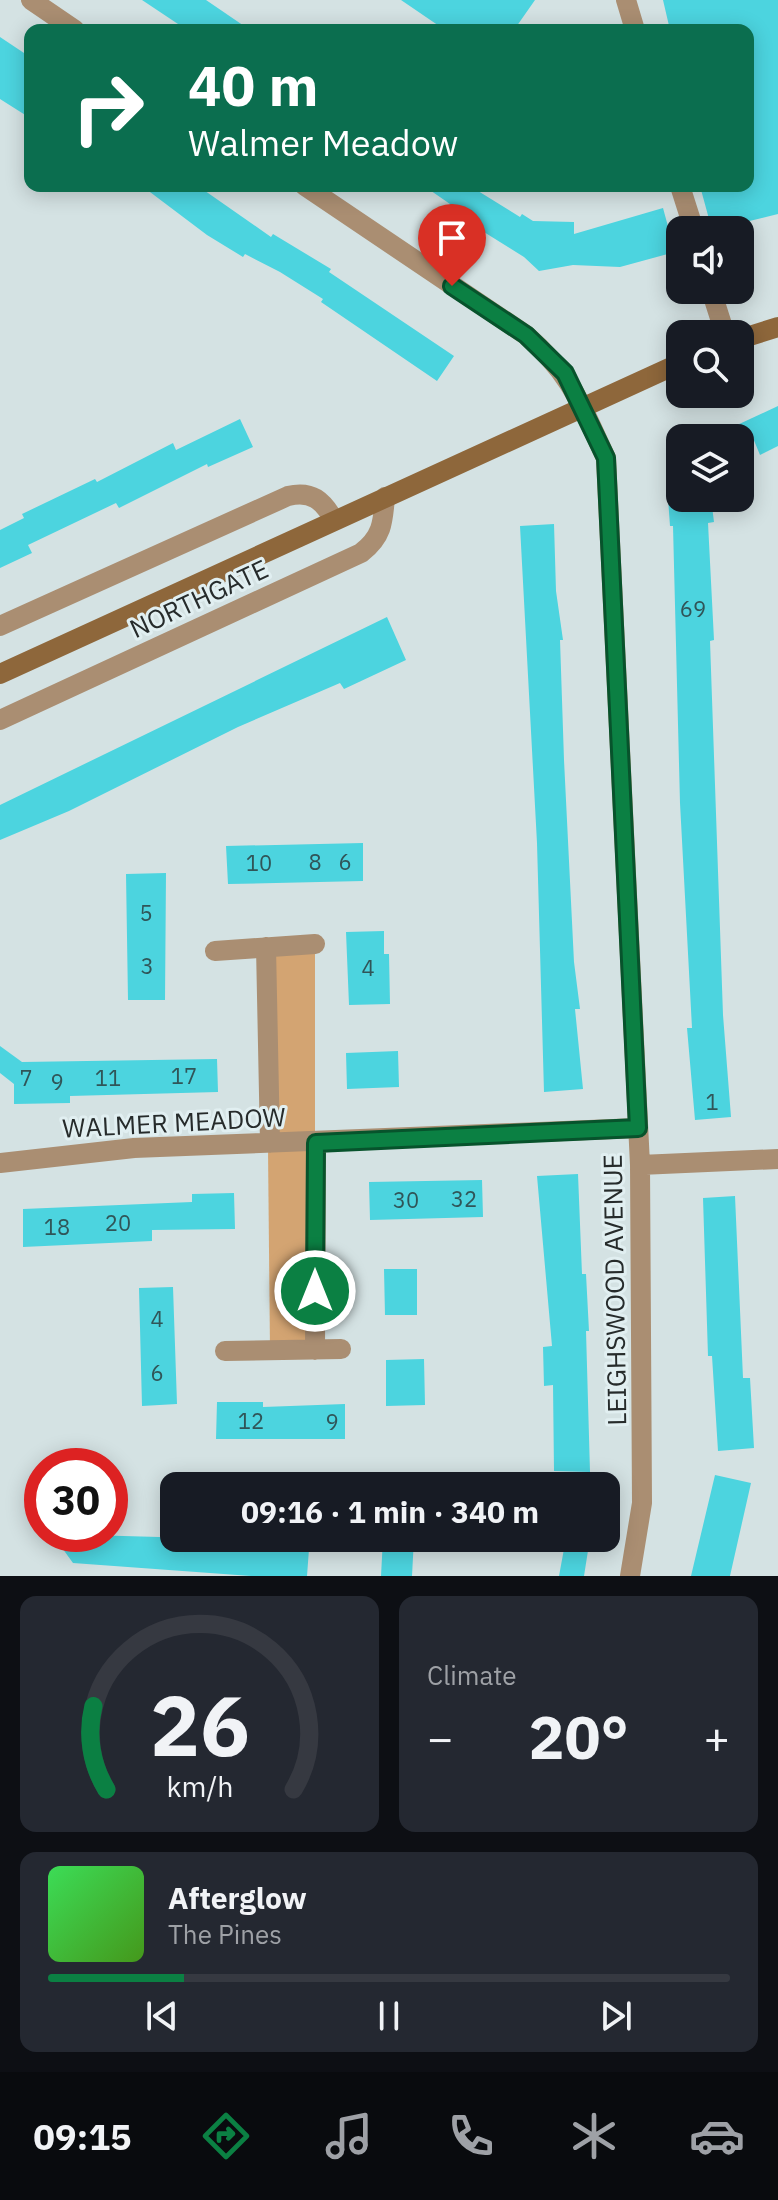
<!DOCTYPE html>
<html lang="en">
<head>
<meta charset="utf-8">
<style>
  :root { --surface:#171b24; --page:#242831; --text:#f1f3f6; --muted:#9ea1a6; --line:#363941; --accent:#0b8043 }
  body { margin:0; font-family:"IBM Plex Sans",sans-serif; background:var(--page); color:var(--text); height:100vh; display:flex; flex-direction:column; font-size:30px; white-space:nowrap }
  * { box-sizing:border-box; margin:0 }
  p { font-size:26px; color:var(--muted) }
  .icon { flex:none; width:44px; height:44px; fill:none; stroke:currentColor; stroke-width:2; stroke-linecap:round; stroke-linejoin:round }
  .map { position:relative; height:1576px; overflow:hidden }
  .panel { display:flex; flex-direction:column; gap:20px; padding:20px; background:#0d0f14; flex:1 }
  .panel>* { flex:none }
  .top-card { position:absolute; left:24px; top:24px; width:730px; height:168px; border-radius:16px; box-shadow:0 4px 20px #0003; background:#0b6e4f; color:#fff; overflow:hidden }
  .tools { position:absolute; left:666px; top:216px; display:grid; gap:16px }
  .tools a { display:grid; place-items:center; width:88px; height:88px; border-radius:16px; background:var(--surface); box-shadow:0 4px 20px #0003; font-size:40px }
  .speed { position:absolute; left:24px; top:1448px; display:flex; gap:16px; font-size:40px; font-weight:700; text-align:center }
  .speed>* { display:grid; place-content:center; width:104px; height:104px; border-radius:50%; background:var(--surface); box-shadow:0 4px 20px #0003; line-height:1 }
  .speed .limit { border:12px solid #d22; background:#fff; color:#111 }
  .pin { position:absolute; display:grid; place-items:center; width:68px; height:68px; color:#fff; margin:-82px -34px; border-radius:50% 50% 50% 0; rotate:-45deg; box-shadow:0 0 8px #0007 }
  .pin .icon { rotate:45deg }
  .me { position:absolute; width:88px; margin:-44px; rotate:0deg; stroke-linejoin:round; filter:drop-shadow(0 0 6px #0008) }
  .turn { display:flex; align-items:center; gap:28px; height:168px; padding:0 32px; font-size:36px }
  .turn .icon { width:104px; height:104px; stroke-width:2.5 }
  .turn b { display:block; font-size:56px; line-height:68px }
  .big { font-size:60px; font-weight:800; line-height:1.1 }
  .panel .widget { flex:1; display:flex; flex-direction:column; justify-content:center; gap:12px; min-width:0; padding:0 28px; border-radius:16px; background:var(--page) }
  .panel .dial { align-items:center; gap:0 }
  .dial svg { height:208px; overflow:visible; fill:none; stroke:var(--line); stroke-width:7; stroke-linecap:round; text-anchor:middle }
  .dial text { fill:var(--text); stroke:none }
  .song { display:flex; align-items:center; gap:24px }
  .cover { width:96px; height:96px; border-radius:12px; background:linear-gradient(135deg,hsl(130 70% 55%),hsl(100 70% 35%)) }
  .played { height:8px; border-radius:4px; background:linear-gradient(90deg,var(--accent) 20%,var(--line) 20%) }
  .keys { display:flex; justify-content:space-around; direction:ltr }
  .heat { display:flex; justify-content:space-between; align-items:center; font-size:44px; direction:ltr }
  .panel .tiles { flex:1; display:grid; gap:20px; grid-template-columns:1fr 1fr }
  .widget:last-child { grid-column:span 2 }
  .trip { position:absolute; left:160px; top:1472px; width:460px; height:80px; border-radius:16px; background:var(--surface); box-shadow:0 4px 20px #0003; font-weight:800; line-height:80px; text-align:center }
  .tab-bar { display:flex; height:128px; justify-content:space-around; align-items:center; background:#090b0e; color:var(--muted) }
  .tab-bar .icon { width:56px; height:56px }
  .tab-bar .selected { color:var(--accent) }
  .tab-bar b { font-size:36px; color:var(--text) }
  .map>svg:first-child { display:block }
  .green { fill:#d3a472 }
  .building { fill:#4cd4df }
  .lines { fill:none; stroke-linecap:round; stroke-linejoin:round }
  .minor { stroke:#aa8e72; stroke-width:20 }
  .secondary { stroke:#8e673b; stroke-width:20 }
  .route-casing { stroke:#07532c; stroke-width:20 }
  .route { stroke:#0b8043; stroke-width:14 }
  .labels { text-anchor:middle; stroke-width:6; stroke-linejoin:round; paint-order:stroke }
  .number-label { font-size:22px; fill:#305558 }
  .street-label { font-size:26px; fill:#262b2b; stroke:#e1eff1 }
</style>
</head>
<body>
<div class="map">
<svg width="778" height="1576" viewBox="0 0 778 1576">
  <rect width="100%" height="100%" fill="#d4e2e3"/>
  <path class="green" d="M315,944v406h-45l-4,-403z"/>
  <path class="building" d="M142,0h64l44,30h-63z
    M401,0h134l-21,30h-69z
    M663,0h115v214l-66,16 -12,-44h48v-156h-78z
    M0,37l30,20v61l-30,-19z
    M142,186h56l73,51 2,-3 58,35 -2,3 125,84 -17,25 -116,-79 2,-3 -43,-27 -35,-18 -2,3 -36,-22z
    M424,186h46l50,31 2,-3 11,7 41,1v12l89,-26 12,44 -55,15 -47,-2 -34,6 -15,-14 -77,-48 3,-5z
    M778,406v40l-18,9 -7,-17h-44z
    M240,419l13,28 -45,20 -1,-3 -88,44 -3,-5 -88,42 4,8 -32,15v-38l24,-12 -2,-4 73,-35 2,3 76,-39 3,7z
    M668,498h43l3,24 -6,1 6,117 -4,1 13,374 8,102 -36,3 -8,-92h5l-12,-225 -7,-277h-3z
    M554,524l2,67 7,49h-3l4,120 10,202 6,47h-5l8,80 -39,3 -7,-249 -17,-317z
    M387,617l19,43 -62,29 -4,-6 -102,44 -169,84 -69,29v-35z
    M363,843v38l-135,3 -2,-38z
    M166,873l-1,127h-37l-2,-126z
    M384,931v23h5l1,50 -41,1 -3,-73z
    M0,1046l22,16 195,-3 1,33 -148,4v7l-56,1v-20l-14,-11z
    M398,1051l1,36 -52,2 -1,-36z
    M578,1174l4,100h4l3,57h-3l4,141 -36,-1 -1,-86 -9,1 -1,-39 9,-1 -15,-170z
    M482,1180l1,37 -113,3 -1,-38z
    M234,1193l1,36 -83,1v11l-129,6v-38l169,-7v-8z
    M735,1196l8,182h7l4,70 -36,3 -6,-95h-4l-5,-158z
    M384,1269h33v46h-32z
    M173,1287l4,117 -35,2 -3,-118z
    M424,1359l1,46 -39,1v-46z
    M217,1402h46v5l82,-3v35h-129z
    M715,1475l36,8 -21,93h-39z
    M52,1534l143,4v6l114,5 -2,27h-56l-178,-13z
    M383,1538h31l-2,38h-31z
    M566,1538h24l-6,38h-25z"/>
  <g class="lines">
    <path class="minor" d="M31,0l44,30
      M626,0l9,30
      M305,186l221,149c46,40 55,70 80,123l34,707 2,338 -12,73
      M680,186l14,44
      M711,290l14,44
      M0,626l288,-130c24,-6 35,5 46,24
      M0,720l361,-167c21,-16 22,-30 24,-56
      M266,947l4,196
      M215,951l100,-7
      M0,1163l134,-15 504,-20
      M640,1165l138,-6
      M315,1350l1,-207
      M225,1351l116,-2"/>
    <path class="secondary" d="M740,339l38,-12
      M0,674l680,-311"/>
  </g>
  <g class="lines">
    <g class="route-casing">
      <path id="route" d="M315,1291l1,-148 322,-15 -32,-670 -41,-85 -39,-38 -74,-49"/>
    </g>
    <use href="#route" class="route"/>
  </g>
  <g class="labels">
    <g class="number-label">
      <text x="693" y="617">69</text>
      <text x="315" y="870">8</text>
      <text x="345" y="870">6</text>
      <text x="259" y="871">10</text>
      <text x="146" y="921">5</text>
      <text x="147" y="974">3</text>
      <text x="368" y="976">4</text>
      <text x="184" y="1084">17</text>
      <text x="26" y="1086">7</text>
      <text x="108" y="1086">11</text>
      <text x="57" y="1090">9</text>
      <text x="712" y="1110">1</text>
      <text x="464" y="1207">32</text>
      <text x="406" y="1208">30</text>
      <text x="118" y="1231">20</text>
      <text x="57" y="1235">18</text>
      <text x="157" y="1327">4</text>
      <text x="157" y="1381">6</text>
      <text x="251" y="1429">12</text>
      <text x="332" y="1430">9</text>
    </g>
    <g class="street-label">
      <text transform="translate(199 599) rotate(-25)" y="9">NORTHGATE</text>
      <text transform="translate(174 1123) rotate(-3)" y="9">WALMER MEADOW</text>
      <text transform="translate(615 1290) rotate(-91)" y="9">LEIGHSWOOD AVENUE</text>
    </g>
  </g>
</svg>
<div class="tools">
<a><svg class="icon" aria-label="sound" viewBox="0 0 24 24"><path d="M4 9h4l5-4v14l-5-4H4zM17 9q2 3 0 6"/></svg></a>
<a><svg class="icon" aria-label="search" viewBox="0 0 24 24"><circle cx="10" cy="10" r="6"/><path d="M15 15l6 6"/></svg></a>
<a><svg class="icon" aria-label="layers" viewBox="0 0 24 24"><path d="M12 4l9 5-9 5-9-5zM3 14l9 5 9-5"/></svg></a>
</div>
<div class="speed"><div class="limit">30</div></div>
<div class="pin" style="left:452px;top:286px;background:#d93025"><svg class="icon" aria-label="arrive" viewBox="0 0 24 24"><path d="M6 21V4h12l-3 4 3 4H6"/></svg></div>
<svg class="me" style="left:315px;top:1291px" viewBox="-20 -20 40 40"><circle r="17" fill="#0b8043" stroke="#fff" stroke-width="3"/><path d="M0-11L8 9 0 5-8 9z" fill="#fff"/></svg>
<div class="trip">09:16 · 1 min · 340 m</div>
<div class="top-card">
<div class="turn"><svg class="icon" aria-label="right" viewBox="0 0 24 24"><path d="M7 20v-9h11M14 6l5 5-5 5"/></svg><div><b>40 m</b>Walmer Meadow</div></div>
</div>
</div>
<section class="panel">
<div class="tiles">
<div class="widget dial"><svg viewBox="0 0 100 80">
<path d="M14 69A42 42 0 1 1 86 69"/>
<path d="M14 69A42 42 0 0 1 9 37" stroke="#0b8043"/>
<text x="50" y="56" font-size="32" font-weight="700">26</text>
<text x="50" y="72" font-size="11">km/h</text>
</svg></div>
<div class="widget"><p>Climate</p>
<div class="heat"><a>−</a><b class="big">20°</b><a>+</a></div>
</div>
<div class="widget">
<div class="song"><i class="cover"></i><div><b>Afterglow</b><p>The Pines</p></div></div>
<div class="played"></div>
<div class="keys"><svg class="icon" aria-label="previous" viewBox="0 0 24 24"><path d="M18 5L8 12l10 7zM5 5v14"/></svg><svg class="icon" aria-label="pause" viewBox="0 0 24 24"><path d="M8 5v14M16 5v14"/></svg><svg class="icon" aria-label="next" viewBox="0 0 24 24"><path d="M6 5l10 7-10 7zM19 5v14"/></svg></div>
</div>
</div>
</section>
<nav class="tab-bar">
<b>09:15</b>
<svg class="icon selected" aria-label="directions" viewBox="0 0 24 24"><path d="M12 3l9 9-9 9-9-9zM9 14v-3h6M13 9l2 2-2 2"/></svg>
<svg class="icon" aria-label="music" viewBox="0 0 24 24"><path d="M9 18V5l10-2v13"/><circle cx="6" cy="18" r="3"/><circle cx="16" cy="16" r="3"/></svg>
<svg class="icon" aria-label="phone" viewBox="0 0 24 24"><path d="M5 4h4l2 5-3 2q2 4 5 5l2-3 5 2v4C11 20 4 13 5 4z"/></svg>
<svg class="icon" aria-label="climate" viewBox="0 0 24 24"><path d="M12 3v18M4 7l16 10M4 17L20 7"/></svg>
<svg class="icon" aria-label="car" viewBox="0 0 24 24"><path d="M5 17H2v-5l4-1 3-4h7l3 4 3 1v5h-3M9 17h6M6 11h13"/><circle cx="7" cy="17" r="2"/><circle cx="17" cy="17" r="2"/></svg>
</nav>
</body>
</html>
